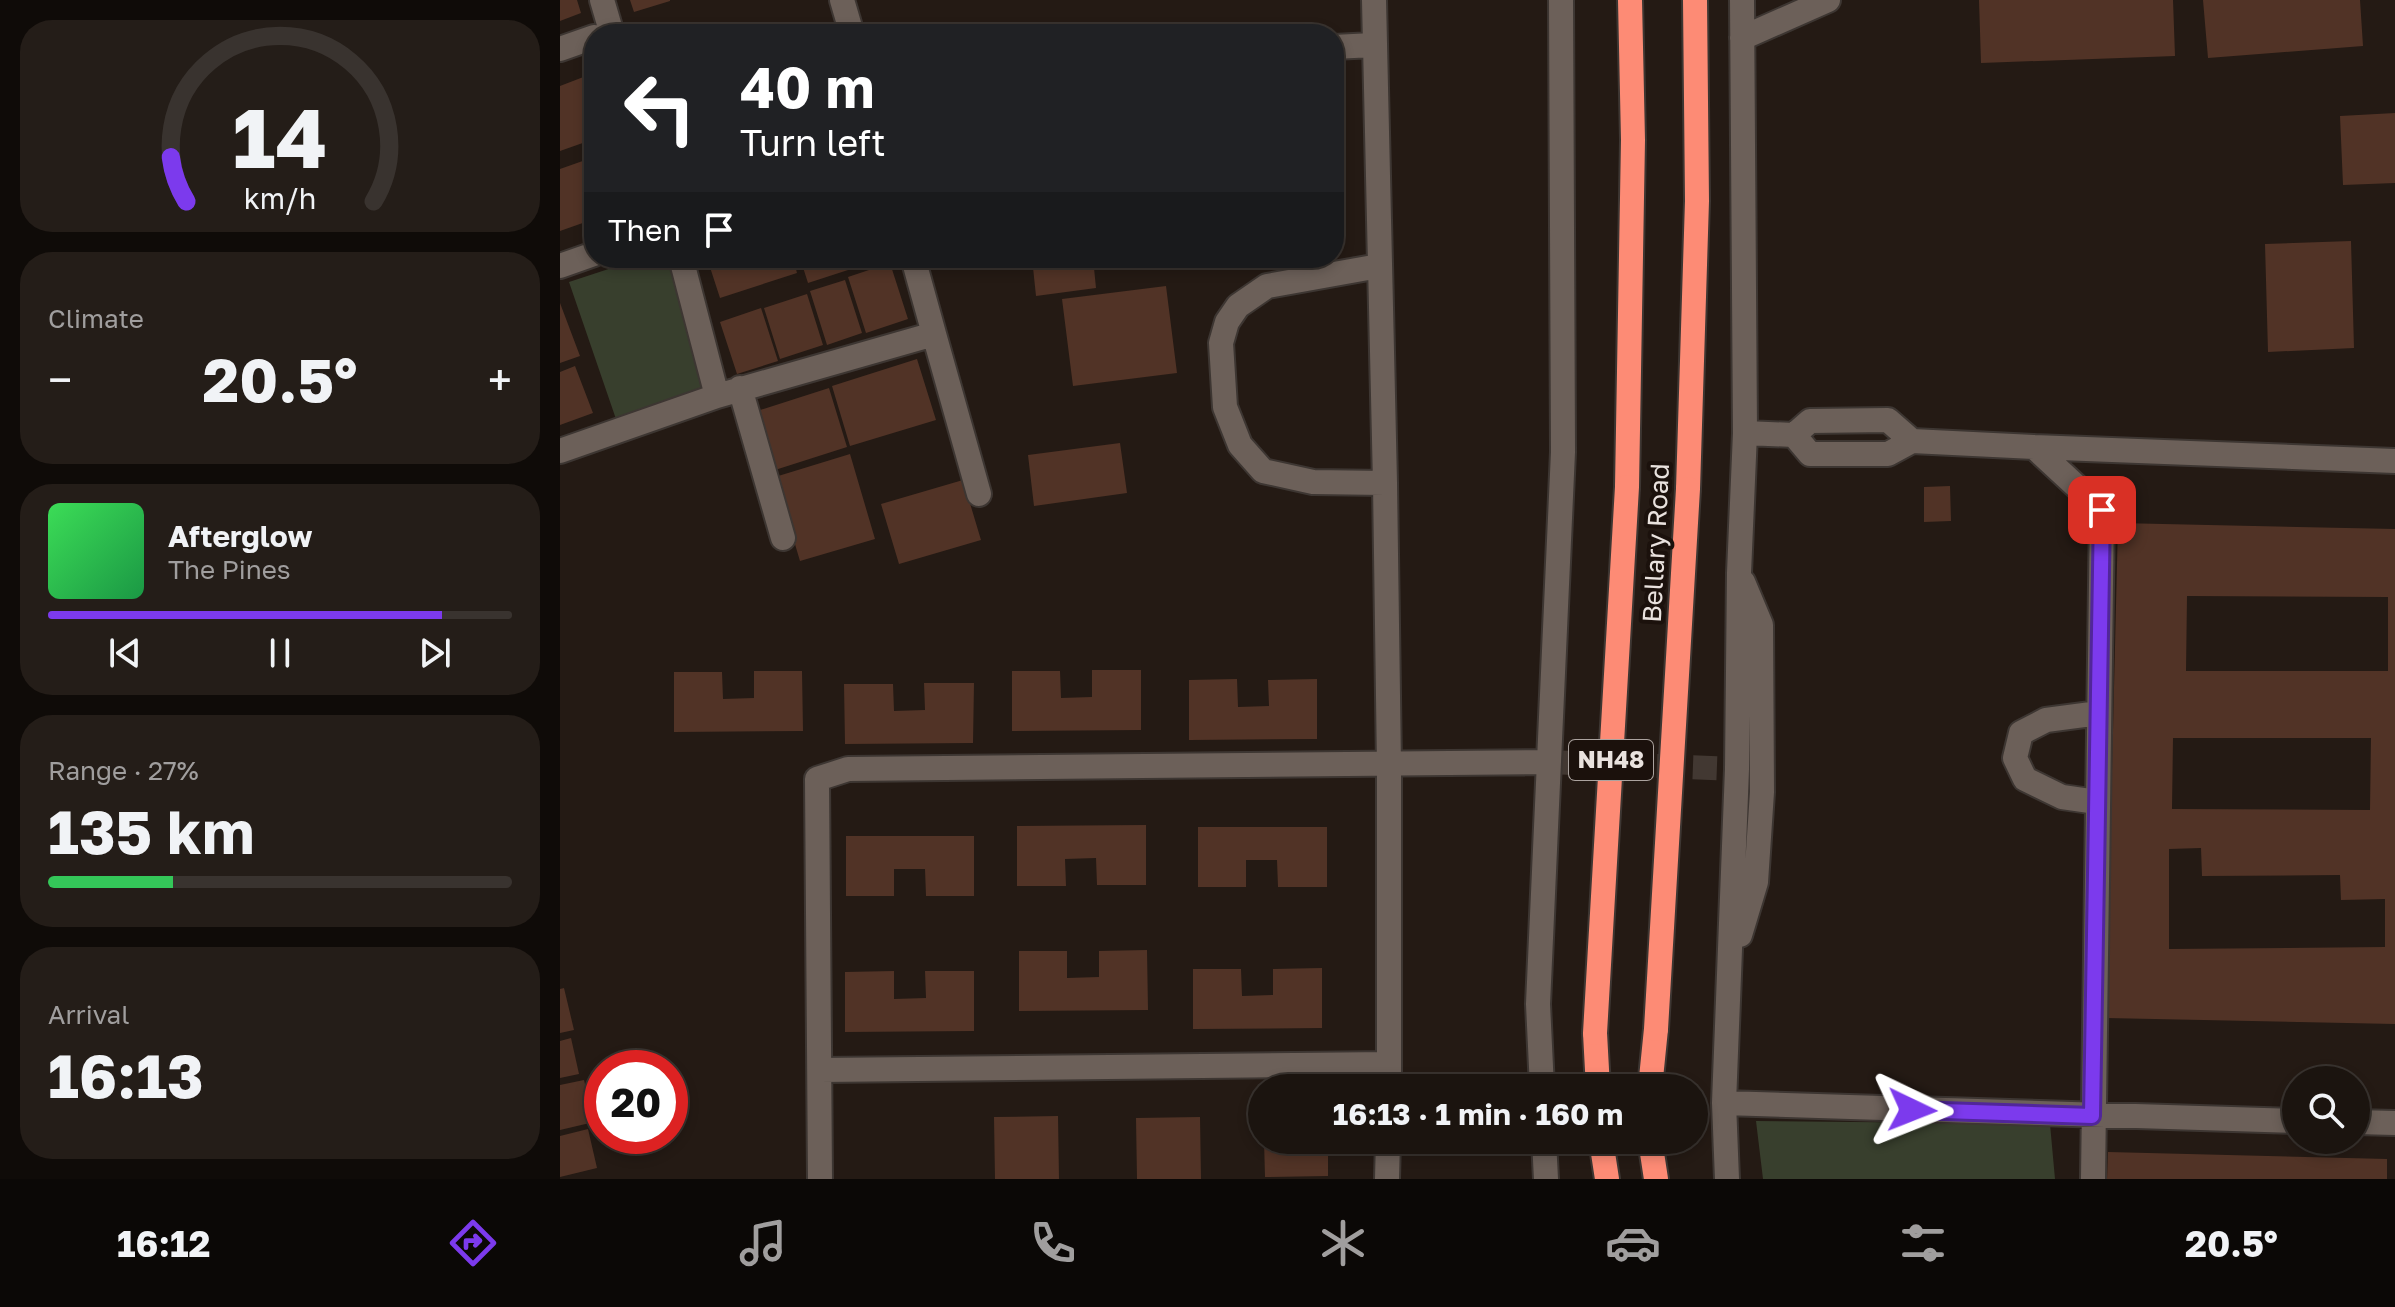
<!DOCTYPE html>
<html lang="en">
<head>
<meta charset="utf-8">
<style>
  :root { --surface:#1b140f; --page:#241d18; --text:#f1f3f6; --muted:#a09e9e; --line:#39332f; --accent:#7c3aed }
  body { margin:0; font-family:"Golos Text",sans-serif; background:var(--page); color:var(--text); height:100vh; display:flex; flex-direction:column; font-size:30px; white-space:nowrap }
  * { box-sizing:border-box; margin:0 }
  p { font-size:26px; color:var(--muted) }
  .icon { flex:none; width:44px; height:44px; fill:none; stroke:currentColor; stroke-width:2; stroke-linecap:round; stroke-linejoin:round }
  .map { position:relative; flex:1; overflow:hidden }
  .details { display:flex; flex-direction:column; gap:20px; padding:20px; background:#0f0b08; width:560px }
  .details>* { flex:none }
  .guide { position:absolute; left:24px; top:24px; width:760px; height:244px; border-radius:32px; box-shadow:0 4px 12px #0003,0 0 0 2px var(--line); background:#202124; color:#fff; overflow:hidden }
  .fabs { position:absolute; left:1722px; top:1066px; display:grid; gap:16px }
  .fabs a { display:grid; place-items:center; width:88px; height:88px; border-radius:50%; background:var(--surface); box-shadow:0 4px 12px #0003,0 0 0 2px var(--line); font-size:40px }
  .speed { position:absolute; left:24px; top:1050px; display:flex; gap:16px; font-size:40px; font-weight:700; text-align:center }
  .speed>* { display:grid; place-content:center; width:104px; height:104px; border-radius:50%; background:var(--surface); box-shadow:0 4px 12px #0003,0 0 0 2px var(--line); line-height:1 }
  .speed .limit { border:12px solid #d22; background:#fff; color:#111 }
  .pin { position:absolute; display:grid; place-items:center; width:68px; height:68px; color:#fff; margin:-34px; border-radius:16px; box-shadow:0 4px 12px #0006 }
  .me { position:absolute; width:88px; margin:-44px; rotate:92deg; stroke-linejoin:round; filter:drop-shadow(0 0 6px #0008) }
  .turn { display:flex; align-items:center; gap:28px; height:168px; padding:0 24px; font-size:36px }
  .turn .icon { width:104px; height:104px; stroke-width:2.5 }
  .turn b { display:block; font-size:56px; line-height:68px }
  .then { display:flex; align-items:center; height:76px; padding:0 24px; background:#0003; gap:16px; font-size:30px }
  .big { font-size:60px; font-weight:700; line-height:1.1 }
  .details .widget { flex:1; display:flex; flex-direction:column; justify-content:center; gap:12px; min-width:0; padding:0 28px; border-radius:32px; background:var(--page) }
  .details .dial { align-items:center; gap:0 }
  .dial svg { height:208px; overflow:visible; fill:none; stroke:var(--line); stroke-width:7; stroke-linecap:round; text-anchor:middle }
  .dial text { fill:var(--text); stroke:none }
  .song { display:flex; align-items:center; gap:24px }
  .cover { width:96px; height:96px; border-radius:12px; background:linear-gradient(135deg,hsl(130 70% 55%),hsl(140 70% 35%)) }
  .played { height:8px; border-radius:4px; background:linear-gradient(90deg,var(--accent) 85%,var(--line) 85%) }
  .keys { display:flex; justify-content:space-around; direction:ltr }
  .heat { display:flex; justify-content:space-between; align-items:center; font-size:44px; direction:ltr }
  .charge { height:12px; border-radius:6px; background:linear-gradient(90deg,#34c759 27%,var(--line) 0) }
  .trip { position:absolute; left:688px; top:1074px; width:460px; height:80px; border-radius:40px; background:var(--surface); box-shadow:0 4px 12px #0003,0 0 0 2px var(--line); font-weight:700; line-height:80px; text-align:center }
  .tab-bar { display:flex; height:128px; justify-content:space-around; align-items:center; background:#0b0806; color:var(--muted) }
  .tab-bar .icon { width:56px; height:56px }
  .tab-bar .current { color:var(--accent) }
  .tab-bar b { font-size:36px; color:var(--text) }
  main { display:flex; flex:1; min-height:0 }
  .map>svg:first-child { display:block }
  .green { fill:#383f2d }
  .building { fill:#513326; fill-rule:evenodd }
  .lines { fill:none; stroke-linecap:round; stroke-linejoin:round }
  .minor-tunnel { stroke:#423832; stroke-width:24; stroke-dasharray:24 12; stroke-linecap:butt }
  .minor-casing { stroke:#3d3632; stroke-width:28 }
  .highway-casing { stroke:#3d3632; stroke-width:28 }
  .minor { stroke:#6c6059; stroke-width:24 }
  .highway { stroke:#fd8b75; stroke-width:24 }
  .highway-bridge-casing { stroke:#3d3632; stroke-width:28; stroke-linecap:butt }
  .highway-bridge { stroke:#fd8b75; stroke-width:24 }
  .route-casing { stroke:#51269a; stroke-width:20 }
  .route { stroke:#7c3aed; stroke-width:14 }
  .labels { text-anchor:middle; stroke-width:8; stroke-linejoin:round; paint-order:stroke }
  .shield { fill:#1b110c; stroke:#aba39f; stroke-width:2 }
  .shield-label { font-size:24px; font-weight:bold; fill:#e9e2de }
  .street-label { font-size:26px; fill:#e9e2de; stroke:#1b110c }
</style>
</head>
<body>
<main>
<section class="details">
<div class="widget dial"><svg viewBox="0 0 100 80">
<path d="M14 69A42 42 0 1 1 86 69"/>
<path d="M14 69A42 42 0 0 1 8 52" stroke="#7c3aed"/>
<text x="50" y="56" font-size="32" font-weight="700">14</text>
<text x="50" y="72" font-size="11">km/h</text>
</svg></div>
<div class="widget"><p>Climate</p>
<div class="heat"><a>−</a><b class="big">20.5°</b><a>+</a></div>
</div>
<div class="widget">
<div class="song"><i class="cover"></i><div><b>Afterglow</b><p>The Pines</p></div></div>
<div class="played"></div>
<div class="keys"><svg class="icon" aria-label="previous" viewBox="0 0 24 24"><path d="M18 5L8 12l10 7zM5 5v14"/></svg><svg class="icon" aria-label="pause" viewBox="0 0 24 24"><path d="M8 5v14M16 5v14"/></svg><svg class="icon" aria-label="next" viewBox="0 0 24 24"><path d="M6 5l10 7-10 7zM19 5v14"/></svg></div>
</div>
<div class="widget"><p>Range · 27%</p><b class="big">135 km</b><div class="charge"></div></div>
<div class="widget"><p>Arrival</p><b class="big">16:13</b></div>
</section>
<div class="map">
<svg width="1835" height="1179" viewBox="0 0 1835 1179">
  <rect width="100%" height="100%" fill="#241a14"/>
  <path class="green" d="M82,258h27l34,130 -86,34 -48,-140z
    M1196,1121l294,3 5,55h-292z"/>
  <path class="building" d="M0,0h17l4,13 -21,8z
    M70,0h40v1l-36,11z
    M1419,0h194l2,56 -194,7z
    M1643,0h157l3,46 -155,12z
    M26,76l8,22v41l-34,12v-65z
    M1835,113v70l-52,2 -3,-69z
    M34,157v62l-34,12v-62z
    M1791,241l3,107 -86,4 -3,-108z
    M147,258h86l4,15 -77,25z
    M240,258h82v1l-74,24z
    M472,258h61l3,30 -60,8z
    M330,263l18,56 -42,14 -18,-56z
    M285,280l17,53 -35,12 -17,-54z
    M606,286l11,87 -104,13 -11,-87z
    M247,294l16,51 -43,14 -16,-51z
    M0,303l20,53 -20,7z
    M201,308l17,53 -41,13 -17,-52z
    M357,359l19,61 -86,26 -18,-60z
    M15,366l18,47 -33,12v-53z
    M269,388l18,59 -72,23 -18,-59z
    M560,443l7,50 -93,13 -6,-51z
    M290,454l25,85 -75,22 -25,-84z
    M403,480l18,60 -82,24 -18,-60z
    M1390,486l1,35 -27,1v-35z
    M1558,523l277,6v495l-289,-6zM1627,596l201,1v74h-202zM1613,738h198l-1,72 -198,-1zM1641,848l1,28 138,-1 1,25 44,-1v48l-216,2v-100z
    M532,670h49v60l-129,1v-60h48l1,27 31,-1z
    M194,671h48l1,60 -129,1v-60h48l1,27 31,-1z
    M677,679l1,28 31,-1 -1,-26 49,-1v60l-128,1v-60z
    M364,683h50l-1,60 -128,1 -1,-60h49l1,27 31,-1z
    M586,825v60h-49l-1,-27 -31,1 1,27h-49v-60z
    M638,827h129v60h-49l-1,-27h-31v27h-48z
    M286,836h128v60h-48l-1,-27h-31v27h-48z
    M587,950l1,60 -129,1v-60h48v27l32,-1v-26z
    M762,968v60l-129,1v-60h48l1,27 31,-1v-26z
    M334,971v28l32,-1 -1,-27h49v60l-129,1v-60z
    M4,988l10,42 -14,3v-44z
    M11,1038l8,36 -19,4v-37z
    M24,1080l10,42 -34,8v-45z
    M498,1116l1,63h-64l-1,-62z
    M640,1117l1,62h-64l-1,-61z
    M28,1129l9,39 -37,9v-41z
    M704,1140h64v36l-63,1z
    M1548,1152l279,7v20h-280z"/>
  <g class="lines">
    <path class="minor-tunnel" d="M989,762l188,7"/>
    <g class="minor-casing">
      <path id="minor" d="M42,0l10,34
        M282,0l10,34
        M814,0l11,483 4,283v322
        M1182,38l86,-38
        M774,47l39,-2
        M0,49l34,-12
        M121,258l36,138 217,-62 -21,-76
        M0,266l34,-12
        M819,266l-112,20 -29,20 -11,16 -6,21 4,64 15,38 23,26 50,11 72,1
        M374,334l45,160
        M180,388l43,150
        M1185,433l49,2 16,-14 78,-1 24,21
        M1234,435l16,19h78l24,-13 122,6 68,63 -9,669
        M1474,447l361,14
        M0,451l157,-55
        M1537,802l-35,-5 -37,-18 -10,-21 6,-25 25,-13 53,-7
        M1180,935l16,-53 6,-90 -1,-167 -18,-43
        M260,1070l569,-6
        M982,1088l-4,-84 25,-552 -2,-452
        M1164,1103l572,18
        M1796,1122l39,1
        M984,1140l2,39
        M260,1179l-3,-400 31,-10 701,-7
        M827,1179l1,-39
        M1167,1179l-3,-76 13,-334 2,-196 6,-140 -3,-433"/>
    </g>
    <g class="highway-casing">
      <path id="highway" d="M1067,487l6,-347 -3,-140
        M1128,489l9,-288 -2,-201
        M1035,1033l3,55
        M1090,1088l6,-59
        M1041,1140l6,39
        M1090,1140l6,39"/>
    </g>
    <use href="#minor" class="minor"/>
    <use href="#highway" class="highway"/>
    <g class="highway-bridge-casing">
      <path id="highway-bridge" d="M1096,1029l32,-540
        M1035,1033l32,-546"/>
    </g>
    <use href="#highway-bridge" class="highway-bridge"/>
  </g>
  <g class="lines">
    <g class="route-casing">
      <path id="route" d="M1352,1110l180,6 10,-606"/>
    </g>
    <use href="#route" class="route"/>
  </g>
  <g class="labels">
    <rect class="shield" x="1009" y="740" width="84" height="40" rx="6"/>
    <g class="shield-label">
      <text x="1051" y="768">NH48</text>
    </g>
    <g class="street-label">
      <text transform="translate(1096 543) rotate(-87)" y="9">Bellary Road</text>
    </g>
  </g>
</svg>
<div class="fabs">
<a><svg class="icon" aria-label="search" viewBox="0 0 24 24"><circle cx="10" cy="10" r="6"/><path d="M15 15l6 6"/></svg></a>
</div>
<div class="speed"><div class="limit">20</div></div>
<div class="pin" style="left:1542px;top:510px;background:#d93025"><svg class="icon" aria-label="arrive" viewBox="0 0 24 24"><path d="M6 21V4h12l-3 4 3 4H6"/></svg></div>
<svg class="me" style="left:1352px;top:1110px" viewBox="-20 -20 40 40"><path d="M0-17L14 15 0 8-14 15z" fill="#7c3aed" stroke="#fff" stroke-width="4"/></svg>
<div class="trip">16:13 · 1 min · 160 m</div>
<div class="guide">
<div class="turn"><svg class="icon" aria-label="left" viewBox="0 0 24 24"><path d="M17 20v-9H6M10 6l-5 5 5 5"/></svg><div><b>40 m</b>Turn left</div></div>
<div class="then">Then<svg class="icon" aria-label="arrive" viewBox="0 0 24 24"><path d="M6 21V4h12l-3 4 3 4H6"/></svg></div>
</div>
</div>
</main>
<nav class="tab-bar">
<b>16:12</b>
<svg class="icon current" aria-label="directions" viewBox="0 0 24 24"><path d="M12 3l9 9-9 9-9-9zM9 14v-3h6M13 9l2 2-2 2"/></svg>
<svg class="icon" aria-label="music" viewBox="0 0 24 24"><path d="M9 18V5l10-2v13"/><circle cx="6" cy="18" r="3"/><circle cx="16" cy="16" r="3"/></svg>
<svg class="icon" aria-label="phone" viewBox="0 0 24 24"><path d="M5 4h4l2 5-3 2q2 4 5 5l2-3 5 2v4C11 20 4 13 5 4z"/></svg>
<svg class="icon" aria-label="climate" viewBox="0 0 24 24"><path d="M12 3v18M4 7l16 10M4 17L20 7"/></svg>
<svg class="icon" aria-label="car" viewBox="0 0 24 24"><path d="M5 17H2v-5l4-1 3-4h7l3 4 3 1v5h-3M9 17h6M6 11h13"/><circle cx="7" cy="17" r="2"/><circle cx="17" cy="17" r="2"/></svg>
<svg class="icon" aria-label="filters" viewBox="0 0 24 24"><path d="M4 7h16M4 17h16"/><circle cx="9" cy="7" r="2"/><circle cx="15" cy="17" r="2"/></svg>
<b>20.5°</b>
</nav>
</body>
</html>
